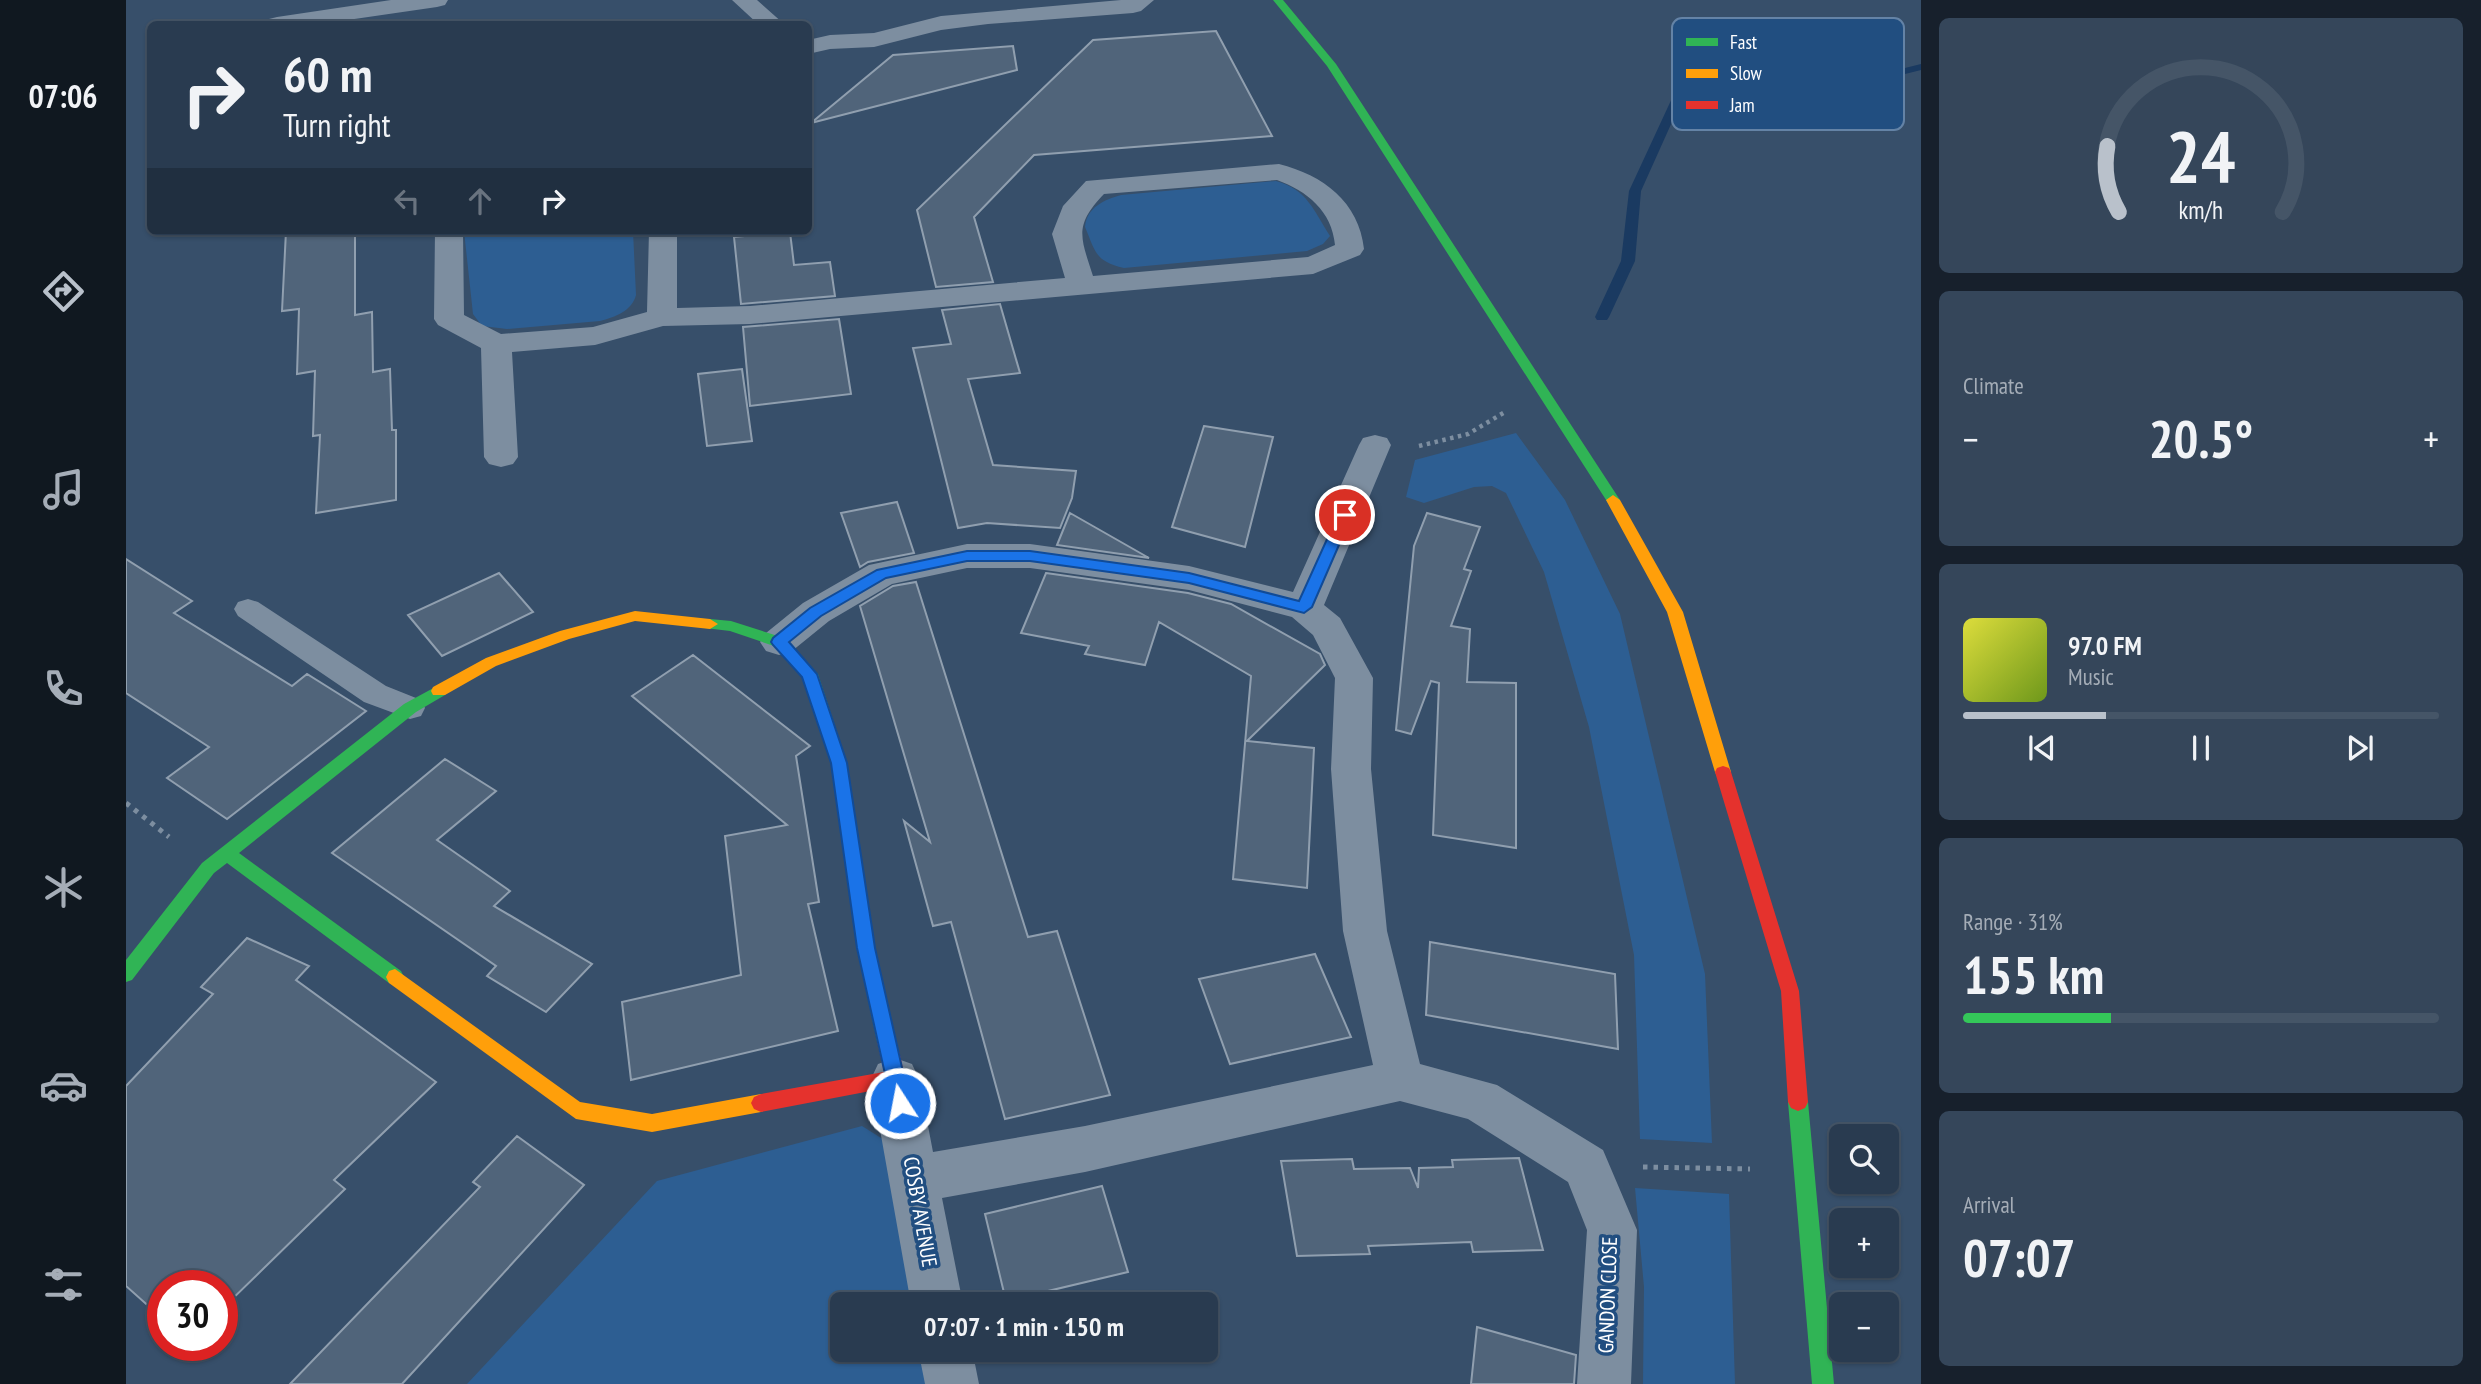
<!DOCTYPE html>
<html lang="en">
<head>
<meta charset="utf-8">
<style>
  :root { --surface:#293b50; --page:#35465a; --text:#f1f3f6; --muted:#a5adb7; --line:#455567; --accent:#b9c1cb }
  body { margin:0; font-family:"PT Sans Narrow",sans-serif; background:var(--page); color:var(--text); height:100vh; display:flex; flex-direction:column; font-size:26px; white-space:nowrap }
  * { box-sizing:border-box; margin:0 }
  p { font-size:23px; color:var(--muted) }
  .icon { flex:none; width:38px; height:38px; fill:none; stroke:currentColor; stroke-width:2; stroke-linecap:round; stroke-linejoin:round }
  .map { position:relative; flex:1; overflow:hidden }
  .drawer { display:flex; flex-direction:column; gap:18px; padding:18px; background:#17202c; width:560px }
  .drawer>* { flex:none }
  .top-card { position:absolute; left:21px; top:21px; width:665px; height:214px; border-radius:10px; box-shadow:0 2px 5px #0004,0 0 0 2px var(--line); background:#293b50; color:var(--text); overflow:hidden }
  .buttons { position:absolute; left:1703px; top:1124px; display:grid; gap:14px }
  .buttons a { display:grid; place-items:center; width:70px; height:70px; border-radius:10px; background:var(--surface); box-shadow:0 2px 5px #0004,0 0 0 2px var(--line); font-size:35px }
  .speed { position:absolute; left:21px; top:1270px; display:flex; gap:14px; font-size:35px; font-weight:700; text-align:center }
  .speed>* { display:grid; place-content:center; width:91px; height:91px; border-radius:50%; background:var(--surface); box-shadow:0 2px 5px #0004,0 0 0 2px var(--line); line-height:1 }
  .speed .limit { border:10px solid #d22; background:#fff; color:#111 }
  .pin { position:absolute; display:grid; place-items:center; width:60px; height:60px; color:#fff; margin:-30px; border:4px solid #fff; border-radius:50%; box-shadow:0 2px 7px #0007 }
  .me { position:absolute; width:77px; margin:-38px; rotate:349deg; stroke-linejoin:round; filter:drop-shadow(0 0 5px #0008) }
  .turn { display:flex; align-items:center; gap:24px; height:147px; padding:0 21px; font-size:32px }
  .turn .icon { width:91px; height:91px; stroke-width:2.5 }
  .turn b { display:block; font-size:49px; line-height:60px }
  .lanes { display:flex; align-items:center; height:66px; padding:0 21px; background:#0003; justify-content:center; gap:35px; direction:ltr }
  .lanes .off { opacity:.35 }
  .big { font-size:52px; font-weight:600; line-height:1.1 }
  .drawer .widget { flex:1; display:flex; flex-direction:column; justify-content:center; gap:10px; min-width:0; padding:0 24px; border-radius:10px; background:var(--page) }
  .drawer .dial { align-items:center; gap:0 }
  .dial svg { height:182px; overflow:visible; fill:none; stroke:var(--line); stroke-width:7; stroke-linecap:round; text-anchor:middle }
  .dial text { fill:var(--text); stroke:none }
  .song { display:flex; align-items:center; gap:21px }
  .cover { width:84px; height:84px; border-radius:10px; background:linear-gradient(135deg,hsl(60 70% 55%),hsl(80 70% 35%)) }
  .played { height:7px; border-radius:4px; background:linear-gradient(90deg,var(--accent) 30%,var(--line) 30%) }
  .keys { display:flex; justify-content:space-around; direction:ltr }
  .heat { display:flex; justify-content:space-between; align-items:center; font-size:38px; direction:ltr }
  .charge { height:10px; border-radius:5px; background:linear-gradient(90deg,#34c759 31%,var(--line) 0) }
  .trip { position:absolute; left:704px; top:1292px; width:388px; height:70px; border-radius:10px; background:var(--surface); box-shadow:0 2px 5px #0004,0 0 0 2px var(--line); font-weight:600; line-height:70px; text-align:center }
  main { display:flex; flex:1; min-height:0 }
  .tabs { display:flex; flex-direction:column; width:126px; justify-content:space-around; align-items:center; background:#101820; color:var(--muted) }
  .tabs .icon { width:49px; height:49px }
  .tabs .current { color:var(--accent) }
  .tabs b { font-size:32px; color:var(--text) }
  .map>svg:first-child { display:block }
  .green { fill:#2d5e92 }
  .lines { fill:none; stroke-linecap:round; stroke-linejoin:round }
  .stream { fill:#1a3a61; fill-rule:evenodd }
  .building { fill:#50647a; stroke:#909faf; stroke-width:2 }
  .path-far1 { stroke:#7d8ea0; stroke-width:4.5; stroke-dasharray:3.5 4.5; stroke-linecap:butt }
  .path { stroke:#7d8ea0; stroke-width:5; stroke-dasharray:4.5 6; stroke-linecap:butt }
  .lane { fill:#7d8ea0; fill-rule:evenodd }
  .street { fill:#7d8ea0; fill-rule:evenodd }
  .fast { fill:#30b455; fill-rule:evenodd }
  .slow { fill:#ff9f0a; fill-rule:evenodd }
  .jam { fill:#e5322d; fill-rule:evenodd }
  .route { fill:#1a73e8; stroke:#114b97; stroke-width:2 }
  .labels { text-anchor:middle; stroke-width:7; stroke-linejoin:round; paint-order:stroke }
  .near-street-label { font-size:21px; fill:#fff; stroke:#214e80 }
  .key { fill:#214e80; stroke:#6483a6; stroke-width:2 }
  .key-label { font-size:19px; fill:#fff }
</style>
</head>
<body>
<main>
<nav class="tabs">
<b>07:06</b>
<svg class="icon current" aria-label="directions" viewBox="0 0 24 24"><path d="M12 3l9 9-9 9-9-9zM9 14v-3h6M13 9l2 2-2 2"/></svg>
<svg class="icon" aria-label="music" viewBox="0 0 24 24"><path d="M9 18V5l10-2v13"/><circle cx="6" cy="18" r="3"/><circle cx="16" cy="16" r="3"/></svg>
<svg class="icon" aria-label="phone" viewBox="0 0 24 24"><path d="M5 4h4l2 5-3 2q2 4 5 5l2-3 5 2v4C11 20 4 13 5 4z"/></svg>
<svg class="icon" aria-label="climate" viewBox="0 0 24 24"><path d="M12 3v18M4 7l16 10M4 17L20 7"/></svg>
<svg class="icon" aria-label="car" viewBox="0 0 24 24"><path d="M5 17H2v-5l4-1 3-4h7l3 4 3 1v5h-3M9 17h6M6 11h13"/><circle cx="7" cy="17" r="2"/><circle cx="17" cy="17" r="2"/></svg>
<svg class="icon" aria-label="filters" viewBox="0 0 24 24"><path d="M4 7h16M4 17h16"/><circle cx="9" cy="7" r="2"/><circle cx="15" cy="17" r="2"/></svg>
</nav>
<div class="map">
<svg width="1795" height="1384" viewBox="0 0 1795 1384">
  <rect width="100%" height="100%" fill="#374f6a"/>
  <path class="green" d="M1150,181c31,8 38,30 54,55l-7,8 -16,7 -183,17c-29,-7 -28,-15 -39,-41 2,-20 19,-27 36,-32z
    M338,231h169l3,64c-4,16 -21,22 -36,26l-93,8 -25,-3 -9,-12z
    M1390,433l49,67 55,114 85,360 7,169 -72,-4 -6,-184 -45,-228 -45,-155 -38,-79 -14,-7 -18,1 -50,16 -18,-6 9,-37z
    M736,1126l27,17 27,161h-74v45h81l6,35h-462l190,-203z
    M1509,1188l94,6 6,190h-92l1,-97z"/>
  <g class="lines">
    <path class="stream" d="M1795,64v6l-20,5 -207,-2 -53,118 -6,70 -26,56 -2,3h-10l-2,-3 26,-56 8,-70 57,-123 215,1z"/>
  </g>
  <path class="building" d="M1090,31l56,105 -238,19 -60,62 19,65 -57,5 -19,-77 176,-170z
    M887,46l4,24 -206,53 82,-68z
    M160,231h69v84l17,-3 1,60 17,-3 2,61h4v70l-80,13 4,-78 -7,1 2,-65 -18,3 2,-65 -17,2z
    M664,232l4,33 36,-3 5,34 -94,8 -7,-67z
    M874,304l20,69 -52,6 25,86 83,6 -4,27 -12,30 -73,-5 -29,5 -45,-180 38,-4 -9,-34z
    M713,319l12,75 -101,12 -7,-79z
    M616,369l10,72 -45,5 -9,-72z
    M1078,426l69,11 -28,110 -73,-20z
    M771,502l17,51 -46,9 -8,5 -19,-54z
    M944,513l79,45 -92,-13z
    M1301,513l53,14 -16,42 7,2 -20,55 19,3 -3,53 49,1v165l-83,-13 6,-152 -8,-2 -20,53 -15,-4 18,-184z
    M0,559l66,42 -18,12 118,73 15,-12 59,37 -139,108 -60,-41 42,-31 -83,-54z
    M373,573l34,39 -91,44 -34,-41z
    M920,573l142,20 43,11 89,50 5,11 -78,76 67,7 -7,140 -74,-9 18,-203 -92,-54 -14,43 -60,-11 4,-8 -68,-13z
    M790,582l112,355 29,-6 53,164 -105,24 -54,-197 -18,4 -29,-105 26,21 -70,-236 33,-20z
    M567,655l117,91 -14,10 23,146 -11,2 30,127 -207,49 -9,-78 119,-27 -16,-139 62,-11 -155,-129z
    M319,759l51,32 -59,49 73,51 -16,15 98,58 -46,48 -59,-36 9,-10 -164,-113z
    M121,938l62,28 -13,14 140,102 -102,98 11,9 -123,120v-23h-59v33l-37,-33v-200l87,-92 -12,-7z
    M1304,942l185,32 3,75 -192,-34z
    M1189,954l36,83 -121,27 -31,-85z
    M391,1136l67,49 -182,199h-112l190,-197 -7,-5z
    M1393,1158l24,92 -70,2 -2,-10 -103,4 2,8 -73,2 -16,-95 71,-2 2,10 56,-1 8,20 1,-20 34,-1 -1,-7z
    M976,1186l26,86 -122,29 -21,-87z
    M1351,1327l99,28 -2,29h-103z"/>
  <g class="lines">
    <path class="path-far1" d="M1293,446l49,-12 37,-22"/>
    <path class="path" d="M0,803l43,34
      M1517,1167l107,2"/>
    <path class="lane" d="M122,599l10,3 128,84 35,14 4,8 -4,8 -11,3 -46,-17 -126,-86 -4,-7 4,-7z"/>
    <path class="street" d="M265,0h57l-3,5 -8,2 -117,17h-55l4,-5 8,-2z
      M606,0h25l27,24h-26z
      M995,0h33l-13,11 -8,2 -145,11 -47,6 -67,17 -44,2 -22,5v-14l22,-5 44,-2 67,-17z
      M1153,164c44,11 80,38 85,85l-4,6 -47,19 -563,50 -87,2 -68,19 -83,7 6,105 -5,7 -12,3 -12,-3 -5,-7 -3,-109 -43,-23 -4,-6 1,-88h28l1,84 37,19 92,-7 54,-15 2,-81h28v77l73,-2 315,-28 -13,-44 11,-28 23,-25zM1151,180c30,11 55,31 58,65l-27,12 -215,19c-12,-38 -20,-50 11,-82z
      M1249,435l12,3 4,7 -67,160 16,13 33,60 -2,91 16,162 33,133 77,21 106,65 34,80 -6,154h-54l10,-154 -19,-48 -100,-63 -68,-18 -315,71 -143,26 21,106h-52l-40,-225 7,-15 17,-6 17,6 7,15 14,73 152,-26 288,-61 -30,-134 -12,-162 4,-91 -22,-43 -21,-18 -103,-27 -159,-22h-63l-75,16 -63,37 -37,30 -13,4 -13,-4 -6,-9 6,-9 37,-30 66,-38 98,-21h63l159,22 104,26 66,-147 4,-7z
      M792,1349h54l7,35h-54z"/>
    <path class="fast" d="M1147,0h10l53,64 282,433 2,3 -2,3h-10l-281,-437z
      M584,619l21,2 53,17 34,36 29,89 28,185 20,93 -2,6 -7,2 -7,-2 -2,-6 -20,-93 -26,-185 -28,-87 -29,-30 -44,-15 -25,-3 -3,-4 3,-4z
      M313,685l6,2 2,4 -2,4 -29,17 -177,141 162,118 3,6 -3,6 -6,2 -6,-2 -162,-120 -13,10 -82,107 -6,2v-22l76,-97 202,-159z
      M1672,1093l7,3 3,6 26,282h-22l-24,-282 3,-6z"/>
    <path class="slow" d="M1487,495l7,5 63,112 48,160 -2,4h-12l-2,-4 -48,-160 -61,-112z
      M509,611l75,8 8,5 -8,5 -75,-8 -66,18 -73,27 -51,29h-12l-2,-4 2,-4 53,-29 74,-27z
      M269,969l185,133 72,12 109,-20 7,3 3,6 -3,6 -7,3 -109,20 -76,-13 -187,-136 -3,-6 3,-6z"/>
    <path class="jam" d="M1597,766l6,2 2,4 68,219 9,111 -3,6 -7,3 -7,-3 -3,-6 -7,-111 -66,-219 2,-4z
      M760,1033l7,2c5,12 14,38 9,50l-141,27 -7,-3 -3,-6 3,-6 7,-3 123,-22 -7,-31 2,-6z"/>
  </g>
  <path class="route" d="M1219,510l7,5 -40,92 -8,6 -115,-30 -159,-22h-63l-81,17 -65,38 -32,26 28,32 30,89 28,185 35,155 -3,7 -7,2 -7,-2 -36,-162 -26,-185 -29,-86 -29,-32 -2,-3 2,-4 37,-30 67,-38 90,-19h63l159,22 110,28 39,-86z"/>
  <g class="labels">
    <g class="near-street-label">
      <text transform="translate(794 1212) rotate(80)" y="7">COSBY AVENUE</text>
      <text transform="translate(1482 1295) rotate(-88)" y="7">GANDON CLOSE</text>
    </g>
  </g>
  <rect x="1546" y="18" width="232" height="112" rx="10" class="key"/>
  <rect x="1560" y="38" width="32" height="8" fill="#30b455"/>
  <rect x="1560" y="69" width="32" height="9" fill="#ff9f0a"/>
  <rect x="1560" y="101" width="32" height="8" fill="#e5322d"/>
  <g class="key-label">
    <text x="1604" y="49">Fast</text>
    <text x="1604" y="80">Slow</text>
    <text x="1604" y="112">Jam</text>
  </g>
</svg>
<div class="buttons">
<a><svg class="icon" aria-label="search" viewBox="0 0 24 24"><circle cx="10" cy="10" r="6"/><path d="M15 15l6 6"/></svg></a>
<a>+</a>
<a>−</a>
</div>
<div class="speed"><div class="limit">30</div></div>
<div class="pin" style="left:1219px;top:515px;background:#d93025"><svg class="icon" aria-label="arrive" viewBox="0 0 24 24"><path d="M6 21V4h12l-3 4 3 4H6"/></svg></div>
<svg class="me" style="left:774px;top:1103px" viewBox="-20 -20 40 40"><circle r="17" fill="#1a73e8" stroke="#fff" stroke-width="3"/><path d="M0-11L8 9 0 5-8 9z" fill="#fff"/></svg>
<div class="trip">07:07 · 1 min · 150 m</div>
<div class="top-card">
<div class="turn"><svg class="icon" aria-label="right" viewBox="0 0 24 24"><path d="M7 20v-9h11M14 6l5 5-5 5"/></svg><div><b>60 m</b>Turn right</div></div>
<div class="lanes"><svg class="icon off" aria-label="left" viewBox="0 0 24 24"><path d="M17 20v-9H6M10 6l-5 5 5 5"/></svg><svg class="icon off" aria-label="ahead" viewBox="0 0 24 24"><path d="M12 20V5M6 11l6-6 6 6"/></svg><svg class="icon" aria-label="right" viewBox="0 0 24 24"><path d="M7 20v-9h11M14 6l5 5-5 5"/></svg></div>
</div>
</div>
<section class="drawer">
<div class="widget dial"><svg viewBox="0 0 100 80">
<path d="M14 69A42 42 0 1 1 86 69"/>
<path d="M14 69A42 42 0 0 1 9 40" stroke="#b9c1cb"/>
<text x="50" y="56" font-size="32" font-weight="700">24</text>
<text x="50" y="72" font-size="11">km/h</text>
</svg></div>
<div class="widget"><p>Climate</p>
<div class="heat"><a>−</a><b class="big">20.5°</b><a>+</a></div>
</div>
<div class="widget">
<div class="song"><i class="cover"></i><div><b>97.0 FM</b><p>Music</p></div></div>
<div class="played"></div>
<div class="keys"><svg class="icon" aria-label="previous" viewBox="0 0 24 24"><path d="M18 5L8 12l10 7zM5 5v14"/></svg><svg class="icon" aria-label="pause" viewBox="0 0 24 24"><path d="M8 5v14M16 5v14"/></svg><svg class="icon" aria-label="next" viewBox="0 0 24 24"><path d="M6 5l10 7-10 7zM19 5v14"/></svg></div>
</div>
<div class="widget"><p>Range · 31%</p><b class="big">155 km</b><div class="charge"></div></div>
<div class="widget"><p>Arrival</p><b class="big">07:07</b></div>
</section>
</main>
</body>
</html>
